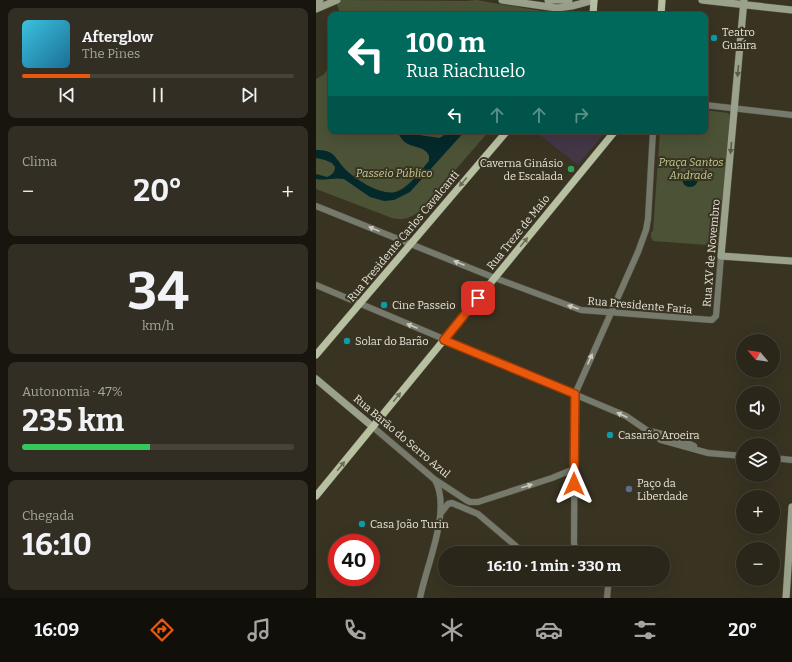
<!DOCTYPE html>
<html lang="pt">
<head>
<meta charset="utf-8">
<style>
  :root { --surface:#2b261a; --page:#332e23; --text:#f1f3f6; --muted:#a6a5a2; --line:#474339; --accent:#ea580c }
  body { margin:0; font-family:Bitter,serif; background:var(--page); color:var(--text); height:100vh; display:flex; flex-direction:column; font-size:15px; white-space:nowrap }
  * { box-sizing:border-box; margin:0 }
  p { font-size:13px; color:var(--muted) }
  .icon { flex:none; width:22px; height:22px; fill:none; stroke:currentColor; stroke-width:2; stroke-linecap:round; stroke-linejoin:round }
  .map { position:relative; flex:1; overflow:hidden }
  .details { display:flex; flex-direction:column; gap:8px; padding:8px; background:#18150e; width:316px }
  .details>* { flex:none }
  .banner { position:absolute; left:12px; top:12px; width:380px; height:122px; border-radius:8px; box-shadow:0 4px 16px #0002,0 0 0 1px var(--line); background:#00695c; color:#fff; overflow:hidden }
  .needle { width:26px; rotate:298deg }
  .fabs { position:absolute; left:420px; top:334px; display:grid; gap:8px }
  .fabs a { display:grid; place-items:center; width:44px; height:44px; border-radius:50%; background:var(--surface); box-shadow:0 4px 16px #0002,0 0 0 1px var(--line); font-size:20px }
  .speed { position:absolute; left:12px; top:534px; display:flex; gap:8px; font-size:20px; font-weight:700; text-align:center }
  .speed>* { display:grid; place-content:center; width:52px; height:52px; border-radius:50%; background:var(--surface); box-shadow:0 4px 16px #0002,0 0 0 1px var(--line); line-height:1 }
  .speed .limit { border:6px solid #d22; background:#fff; color:#111 }
  .pin { position:absolute; display:grid; place-items:center; width:34px; height:34px; color:#fff; margin:-17px; border-radius:8px; box-shadow:0 2px 6px #0006 }
  .me { position:absolute; width:44px; margin:-22px; rotate:0deg; stroke-linejoin:round; filter:drop-shadow(0 0 3px #0008) }
  .turn { display:flex; align-items:center; gap:14px; height:84px; padding:0 12px; font-size:18px }
  .turn .icon { width:52px; height:52px; stroke-width:2.5 }
  .turn b { display:block; font-size:28px; line-height:34px }
  .lanes { display:flex; align-items:center; height:38px; padding:0 12px; background:#0003; justify-content:center; gap:20px; direction:ltr }
  .lanes .off { opacity:.35 }
  .big { font-size:30px; font-weight:700; line-height:1.1 }
  .details .tile { flex:1; display:flex; flex-direction:column; justify-content:center; gap:6px; min-width:0; padding:0 14px; border-radius:8px; background:var(--page) }
  .details .dial { align-items:center; gap:0 }
  .dial b { font-size:52px; line-height:1 }
  .song { display:flex; align-items:center; gap:12px }
  .cover { width:48px; height:48px; border-radius:6px; background:linear-gradient(135deg,hsl(190 70% 55%),hsl(200 70% 35%)) }
  .played { height:4px; border-radius:2px; background:linear-gradient(90deg,var(--accent) 25%,var(--line) 25%) }
  .keys { display:flex; justify-content:space-around; direction:ltr }
  .heat { display:flex; justify-content:space-between; align-items:center; font-size:22px; direction:ltr }
  .charge { height:6px; border-radius:3px; background:linear-gradient(90deg,#34c759 47%,var(--line) 0) }
  .trip { position:absolute; left:122px; top:546px; width:232px; height:40px; border-radius:20px; background:var(--surface); box-shadow:0 4px 16px #0002,0 0 0 1px var(--line); font-weight:700; line-height:40px; text-align:center }
  .menu { display:flex; height:64px; justify-content:space-around; align-items:center; background:#110f0a; color:var(--muted) }
  .menu .icon { width:28px; height:28px }
  .menu .on { color:var(--accent) }
  .menu b { font-size:18px; color:var(--text) }
  main { display:flex; flex:1; min-height:0 }
  .map>svg:first-child { display:block }
  .education { fill:#433645 }
  .green { fill:#4c5236 }
  .water { fill:#04292a }
  .lines { fill:none; stroke-linecap:round; stroke-linejoin:round }
  .tertiary-casing { stroke:#554f3f; stroke-width:7 }
  .secondary-casing { stroke:#554f3f; stroke-width:8 }
  .primary-casing { stroke:#554f3f; stroke-width:8 }
  .tertiary { stroke:#767a6c; stroke-width:6 }
  .secondary { stroke:#9aa28b; stroke-width:7 }
  .primary { stroke:#b7c1a2; stroke-width:7 }
  .oneway { fill:#5b5a47 }
  .oneway2 { fill:#6b6c55 }
  .oneway3 { fill:#cccabe }
  .route-casing { stroke:#983908; stroke-width:10 }
  .route { stroke:#ea580c; stroke-width:7 }
  .culture-dot { fill:#0f9aa8; stroke:#393322; stroke-width:1.5 }
  .leisure-dot { fill:#2e9e5b; stroke:#393322; stroke-width:1.5 }
  .service-dot { fill:#5c6f8a; stroke:#393322; stroke-width:1.5 }
  .labels { text-anchor:middle; stroke-width:4; stroke-linejoin:round; paint-order:stroke }
  .poi-label { font-size:11px; fill:#e8e5da; stroke:#393322; text-anchor:start }
  .park-label { font-size:11px; font-style:italic; fill:#c1cd91; stroke:#393322 }
  .street-label { font-size:11px; fill:#e8e5da; stroke:#393322 }
</style>
</head>
<body>
<main>
<section class="details">
<div class="tile">
<div class="song"><i class="cover"></i><div><b>Afterglow</b><p>The Pines</p></div></div>
<div class="played"></div>
<div class="keys"><svg class="icon" aria-label="previous" viewBox="0 0 24 24"><path d="M18 5L8 12l10 7zM5 5v14"/></svg><svg class="icon" aria-label="pause" viewBox="0 0 24 24"><path d="M8 5v14M16 5v14"/></svg><svg class="icon" aria-label="next" viewBox="0 0 24 24"><path d="M6 5l10 7-10 7zM19 5v14"/></svg></div>
</div>
<div class="tile"><p>Clima</p>
<div class="heat"><a>−</a><b class="big">20°</b><a>+</a></div>
</div>
<div class="tile dial"><b>34</b><p>km/h</p></div>
<div class="tile"><p>Autonomia · 47%</p><b class="big">235 km</b><div class="charge"></div></div>
<div class="tile"><p>Chegada</p><b class="big">16:10</b></div>
</section>
<div class="map">
<svg width="476" height="598" viewBox="0 0 476 598">
  <rect width="100%" height="100%" fill="#393322"/>
  <path class="education" d="M219,131h71l-28,34z"/>
  <path class="green" d="M26,0l125,1 9,-1 78,13 18,-2 -1,4h-230l-5,-12z
    M15,66v65h158l-69,80c-10,7 -16,10 -28,7l-76,-29v-110l7,-4z
    M389,110l23,3 2,3 -10,130 -67,-5 -2,-4v-4l2,-2 7,-100h45z
    M159,579h24l17,4v2l-42,-2z"/>
  <path class="water" d="M79,131h19l5,4 14,2 6,1 4,-2 2,-5h20l-55,61 -16,8 -10,1 -14,-4 -26,-18c-10,-2 -18,2 -28,0v-5l11,3c5,-2 8,-5 8,-10l-3,-4 -7,-3 -9,-2v-8c19,0 18,7 29,19 10,10 38,29 53,22 12,-5 22,-20 31,-30v-5c-4,-10 -15,-8 -23,-13 -5,-3 -6,-9 -11,-12z
    M366 179a8 8 0 1 1 16 0a8 8 0 1 1-16 0Z"/>
  <g class="lines">
    <g class="tertiary-casing">
      <path id="tertiary" d="M389,105l87,10
        M0,206l179,72 86,32 131,10 4,-4 5,-60
        M0,285l310,131 35,24 47,13 35,3
        M57,427l61,52 32,21 4,2h8l74,-24 22,-9
        M334,431l24,6 20,9
        M457,458l19,2
        M125,513l7,-9 4,-1 26,11 46,39
        M261,553l-3,-10 1,-149 63,-142 8,-22 2,-11 5,-88
        M288,579l4,8 -1,11
        M104,598c6,-32 32,-88 15,-118"/>
    </g>
    <g class="secondary-casing">
      <path id="secondary" d="M186,0l55,8 15,-2 22,-6
        M232,0h21
        M386,0l90,10
        M428,0l-23,256 71,5
        M0,2l4,-2
        M0,9l21,-9
        M0,379l57,48
        M470,598l6,-91"/>
    </g>
    <g class="primary-casing">
      <path id="primary" d="M277,15l1,-15
        M345,15l1,-15
        M0,355l191,-224
        M0,496l299,-365"/>
    </g>
    <use href="#tertiary" class="tertiary"/>
    <use href="#secondary" class="secondary"/>
    <use href="#primary" class="primary"/>
  </g>
  <defs><path id="oneway-solid" d="M-6-.8H1V-3.2L6.5 0L1 3.2V.8H-6Z"/></defs>
  <g class="oneway">
    <use href="#oneway-solid" transform="translate(422 71) rotate(95)"/>
    <use href="#oneway-solid" transform="translate(415 148) rotate(95)"/>
  </g>
  <g class="oneway2">
    <use href="#oneway-solid" transform="translate(147 182) rotate(130)"/>
    <use href="#oneway-solid" transform="translate(208 242) rotate(-51)"/>
    <use href="#oneway-solid" transform="translate(81 397) rotate(-51)"/>
    <use href="#oneway-solid" transform="translate(25 466) rotate(-51)"/>
  </g>
  <g class="oneway3">
    <use href="#oneway-solid" transform="translate(58 229) rotate(-158)"/>
    <use href="#oneway-solid" transform="translate(143 263) rotate(-158)"/>
    <use href="#oneway-solid" transform="translate(257 307) rotate(-161)"/>
    <use href="#oneway-solid" transform="translate(96 326) rotate(-157)"/>
    <use href="#oneway-solid" transform="translate(274 359) rotate(-66)"/>
    <use href="#oneway-solid" transform="translate(306 415) rotate(-156)"/>
    <use href="#oneway-solid" transform="translate(211 486) rotate(-18)"/>
  </g>
  <g class="lines">
    <g class="route-casing">
      <path id="route" d="M162,298l-34,42 131,54 -1,90"/>
    </g>
    <use href="#route" class="route"/>
  </g>
  <g class="culture-dot">
    <circle cx="398" cy="38" r="4"/>
    <circle cx="68" cy="305" r="4"/>
    <circle cx="31" cy="341" r="4"/>
    <circle cx="294" cy="435" r="4"/>
    <circle cx="46" cy="524" r="4"/>
  </g>
  <circle class="leisure-dot" cx="255" cy="169" r="4"/>
  <circle class="service-dot" cx="313" cy="489" r="4"/>
  <g class="labels">
    <g class="poi-label">
      <text x="406" y="36">Teatro<tspan x="406" dy="13">Guaíra</tspan></text>
      <text x="247" y="167" text-anchor="end">Caverna Ginásio<tspan x="247" dy="13">de Escalada</tspan></text>
      <text x="76" y="309">Cine Passeio</text>
      <text x="39" y="345">Solar do Barão</text>
      <text x="302" y="439">Casarão Aroeira</text>
      <text x="321" y="487">Paço da<tspan x="321" dy="13">Liberdade</tspan></text>
      <text x="54" y="528">Casa João Turin</text>
    </g>
    <g class="park-label">
      <text x="375" y="166">Praça Santos<tspan x="375" dy="13">Andrade</tspan></text>
      <text x="78" y="177">Passeio Público</text>
    </g>
    <g class="street-label">
      <text transform="translate(202 232) rotate(-51)" y="4">Rua Treze de Maio</text>
      <text transform="translate(87 236) rotate(-50)" y="4">Rua Presidente Carlos Cavalcanti</text>
      <text transform="translate(395 253) rotate(-85)" y="4">Rua XV de Novembro</text>
      <text transform="translate(324 305) rotate(5)" y="4">Rua Presidente Faria</text>
      <text transform="translate(86 436) rotate(40)" y="4">Rua Barão do Serro Azul</text>
    </g>
  </g>
</svg>
<div class="fabs">
<a><svg class="needle" viewBox="-14 -14 28 28"><path d="M0-13l5 13h-10z" fill="#e53935"/><path d="M0 13l5-13h-10z" fill="#a6a5a2"/></svg></a>
<a><svg class="icon" aria-label="sound" viewBox="0 0 24 24"><path d="M4 9h4l5-4v14l-5-4H4zM17 9q2 3 0 6"/></svg></a>
<a><svg class="icon" aria-label="layers" viewBox="0 0 24 24"><path d="M12 4l9 5-9 5-9-5zM3 14l9 5 9-5"/></svg></a>
<a>+</a>
<a>−</a>
</div>
<div class="speed"><div class="limit">40</div></div>
<div class="pin" style="left:162px;top:298px;background:#d93025"><svg class="icon" aria-label="arrive" viewBox="0 0 24 24"><path d="M6 21V4h12l-3 4 3 4H6"/></svg></div>
<svg class="me" style="left:258px;top:484px" viewBox="-20 -20 40 40"><path d="M0-17L14 15 0 8-14 15z" fill="#ea580c" stroke="#fff" stroke-width="4"/></svg>
<div class="trip">16:10 · 1 min · 330 m</div>
<div class="banner">
<div class="turn"><svg class="icon" aria-label="left" viewBox="0 0 24 24"><path d="M17 20v-9H6M10 6l-5 5 5 5"/></svg><div><b>100 m</b>Rua Riachuelo</div></div>
<div class="lanes"><svg class="icon" aria-label="left" viewBox="0 0 24 24"><path d="M17 20v-9H6M10 6l-5 5 5 5"/></svg><svg class="icon off" aria-label="ahead" viewBox="0 0 24 24"><path d="M12 20V5M6 11l6-6 6 6"/></svg><svg class="icon off" aria-label="ahead" viewBox="0 0 24 24"><path d="M12 20V5M6 11l6-6 6 6"/></svg><svg class="icon off" aria-label="right" viewBox="0 0 24 24"><path d="M7 20v-9h11M14 6l5 5-5 5"/></svg></div>
</div>
</div>
</main>
<nav class="menu">
<b>16:09</b>
<svg class="icon on" aria-label="directions" viewBox="0 0 24 24"><path d="M12 3l9 9-9 9-9-9zM9 14v-3h6M13 9l2 2-2 2"/></svg>
<svg class="icon" aria-label="music" viewBox="0 0 24 24"><path d="M9 18V5l10-2v13"/><circle cx="6" cy="18" r="3"/><circle cx="16" cy="16" r="3"/></svg>
<svg class="icon" aria-label="phone" viewBox="0 0 24 24"><path d="M5 4h4l2 5-3 2q2 4 5 5l2-3 5 2v4C11 20 4 13 5 4z"/></svg>
<svg class="icon" aria-label="climate" viewBox="0 0 24 24"><path d="M12 3v18M4 7l16 10M4 17L20 7"/></svg>
<svg class="icon" aria-label="car" viewBox="0 0 24 24"><path d="M5 17H2v-5l4-1 3-4h7l3 4 3 1v5h-3M9 17h6M6 11h13"/><circle cx="7" cy="17" r="2"/><circle cx="17" cy="17" r="2"/></svg>
<svg class="icon" aria-label="filters" viewBox="0 0 24 24"><path d="M4 7h16M4 17h16"/><circle cx="9" cy="7" r="2"/><circle cx="15" cy="17" r="2"/></svg>
<b>20°</b>
</nav>
</body>
</html>
